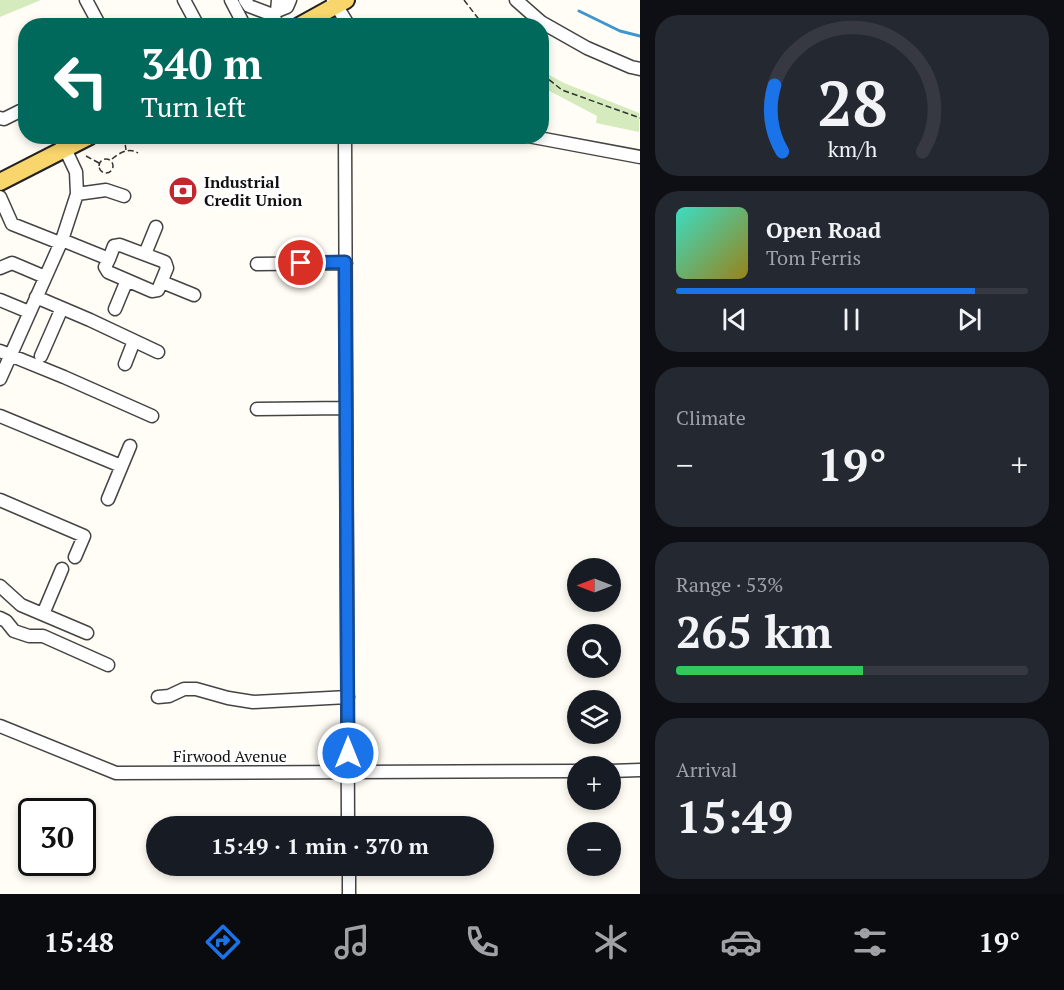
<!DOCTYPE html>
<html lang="en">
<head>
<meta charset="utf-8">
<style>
  :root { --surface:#171b24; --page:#242831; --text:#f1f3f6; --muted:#9ea1a6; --line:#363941; --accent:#1a73e8 }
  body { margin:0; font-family:"PT Serif",serif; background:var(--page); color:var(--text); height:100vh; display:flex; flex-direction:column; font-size:22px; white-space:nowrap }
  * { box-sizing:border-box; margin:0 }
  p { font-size:20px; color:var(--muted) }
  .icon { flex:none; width:33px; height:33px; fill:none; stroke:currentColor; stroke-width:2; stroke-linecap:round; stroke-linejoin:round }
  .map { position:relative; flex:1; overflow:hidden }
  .drawer { display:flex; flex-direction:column; gap:15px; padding:15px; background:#0d0f14; width:424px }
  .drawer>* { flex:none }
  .hud { position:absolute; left:18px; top:18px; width:531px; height:126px; border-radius:24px; box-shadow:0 3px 9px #0003; background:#00695c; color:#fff; overflow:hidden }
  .needle { width:39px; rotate:270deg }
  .controls { position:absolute; left:567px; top:558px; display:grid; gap:12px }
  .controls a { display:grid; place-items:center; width:54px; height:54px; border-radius:50%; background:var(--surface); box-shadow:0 3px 9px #0003; font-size:30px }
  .speed { position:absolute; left:18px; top:798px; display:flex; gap:12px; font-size:30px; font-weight:700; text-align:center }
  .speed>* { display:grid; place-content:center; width:78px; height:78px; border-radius:50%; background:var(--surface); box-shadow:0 3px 9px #0003; line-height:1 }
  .speed .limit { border:3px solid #111; border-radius:9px; background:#fff; color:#111 }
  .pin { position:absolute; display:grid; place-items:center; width:51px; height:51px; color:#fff; margin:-26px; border:3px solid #fff; border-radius:50%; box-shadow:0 2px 6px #0007 }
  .me { position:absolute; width:66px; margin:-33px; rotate:0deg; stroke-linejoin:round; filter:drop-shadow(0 0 4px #0008) }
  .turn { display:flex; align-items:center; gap:21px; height:126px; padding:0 24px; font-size:27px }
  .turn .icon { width:78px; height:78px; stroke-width:2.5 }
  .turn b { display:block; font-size:42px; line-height:51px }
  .big { font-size:45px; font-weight:700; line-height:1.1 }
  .drawer .card { flex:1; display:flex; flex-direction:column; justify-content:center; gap:9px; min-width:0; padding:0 21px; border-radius:24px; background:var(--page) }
  .drawer .dial { align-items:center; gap:0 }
  .dial svg { height:156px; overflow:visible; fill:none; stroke:var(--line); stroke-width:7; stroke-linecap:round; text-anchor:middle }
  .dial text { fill:var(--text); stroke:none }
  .song { display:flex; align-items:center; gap:18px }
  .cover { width:72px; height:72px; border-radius:9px; background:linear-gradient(135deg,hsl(170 70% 55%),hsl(50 70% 35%)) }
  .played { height:6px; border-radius:3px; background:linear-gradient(90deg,var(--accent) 85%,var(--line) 85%) }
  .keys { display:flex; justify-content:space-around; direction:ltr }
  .heat { display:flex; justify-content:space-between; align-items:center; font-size:33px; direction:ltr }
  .charge { height:9px; border-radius:4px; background:linear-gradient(90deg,#34c759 53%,var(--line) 0) }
  .trip { position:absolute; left:146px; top:816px; width:348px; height:60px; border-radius:30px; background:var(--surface); box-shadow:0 3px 9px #0003; font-weight:700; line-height:60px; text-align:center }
  .menu { display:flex; height:96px; justify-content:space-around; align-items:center; background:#090b0e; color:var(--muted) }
  .menu .icon { width:42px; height:42px }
  .menu .current { color:var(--accent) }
  .menu b { font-size:27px; color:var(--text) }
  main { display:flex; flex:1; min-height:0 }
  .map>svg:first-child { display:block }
  .green { fill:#d5ebbd }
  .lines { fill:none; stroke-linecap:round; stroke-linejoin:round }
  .stream { stroke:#3f96cf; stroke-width:3 }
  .minor-casing { stroke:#444; stroke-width:15 }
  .major-casing { stroke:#222; stroke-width:20 }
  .path { stroke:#333; stroke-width:1.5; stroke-dasharray:6 3; stroke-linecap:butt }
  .minor { stroke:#fff; stroke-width:12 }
  .major { stroke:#f9d66b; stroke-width:16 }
  .route-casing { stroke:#114b97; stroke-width:15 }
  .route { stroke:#1a73e8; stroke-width:10 }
  .labels { text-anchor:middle; stroke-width:6; stroke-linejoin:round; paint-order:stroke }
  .poi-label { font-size:16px; font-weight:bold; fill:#111; stroke:#fff; text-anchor:start }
  .street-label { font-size:16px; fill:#111; stroke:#fff }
</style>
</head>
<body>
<main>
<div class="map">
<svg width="640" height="894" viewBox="0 0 640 894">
  <rect width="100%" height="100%" fill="#fffdf5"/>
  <path class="green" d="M0,0h41l-41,17z
    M542,71l22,12 75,30v19l-43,-9 1,-7 -55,-29z"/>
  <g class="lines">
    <path class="stream" d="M579,11l41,20 20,5"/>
    <g class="minor-casing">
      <path id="minor" d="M86,0l14,26
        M184,0l14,26
        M231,0l12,23 -6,3
        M245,0l4,6 24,9 5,11
        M278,0l-1,11 10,-4 3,-7
        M333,0l16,26
        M516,0l25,22 46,26 44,19 9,2
        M0,118l4,1 20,-10 2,-3
        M345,136l3,690
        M528,136l112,21
        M77,194l29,-4 18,6
        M0,197l12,27 48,19
        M62,240l47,19 -4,8 3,5 44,19 6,-1 9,-22 -2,-6 -45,-17 -6,1 -5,13
        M145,254l11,-27
        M257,264l89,-1
        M0,268l12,-5 33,14
        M162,282l32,13
        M36,297l54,23 68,32
        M0,300l29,12
        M115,309l12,-29
        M0,351l64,26 88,39
        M41,356l21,-48
        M125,364l9,-23
        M0,379l62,-139 15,-46 -1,-22 -17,-36
        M257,409l89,-1
        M0,416l121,50
        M108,499l22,-53
        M0,500l84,36 -9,21
        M0,586l21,19 66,28
        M43,614l19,-45
        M0,618l6,3 8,10 15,5h14l65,29
        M158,697l11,-1 15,-7h12l32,9 25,4 95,-5
        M0,726l116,47 462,-2
        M610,771l30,-1
        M349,866v28"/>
    </g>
    <g class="major-casing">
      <path id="major" d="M299,26l47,-26
        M0,182l90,-46"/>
    </g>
    <path class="path" d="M464,0l20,26
      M542,74l20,16 78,28
      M124,136l2,14
      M86,156l13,7
      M99 166a7 7 0 1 1 14 0a7 7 0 1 1-14 0Z
      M112,159c7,-6 17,-12 26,-6"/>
    <use href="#minor" class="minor"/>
    <use href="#major" class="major"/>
  </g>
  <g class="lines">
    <g class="route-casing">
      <path id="route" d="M301,263l44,-1 3,491"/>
    </g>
    <use href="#route" class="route"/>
  </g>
  <defs>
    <g id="bank-disc" transform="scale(1.5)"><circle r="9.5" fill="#c4262e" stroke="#fff"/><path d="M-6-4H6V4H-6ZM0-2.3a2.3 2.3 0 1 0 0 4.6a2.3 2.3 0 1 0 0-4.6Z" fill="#fff"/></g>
  </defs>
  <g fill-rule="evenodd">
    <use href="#bank-disc" x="183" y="191"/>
  </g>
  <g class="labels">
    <g class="poi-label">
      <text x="204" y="188">Industrial<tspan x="204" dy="18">Credit Union</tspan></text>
    </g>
    <g class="street-label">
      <text x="230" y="762">Firwood Avenue</text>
    </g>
  </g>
</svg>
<div class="controls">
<a><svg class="needle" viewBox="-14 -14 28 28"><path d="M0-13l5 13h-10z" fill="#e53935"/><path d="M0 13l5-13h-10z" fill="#9ea1a6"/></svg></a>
<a><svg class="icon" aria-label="search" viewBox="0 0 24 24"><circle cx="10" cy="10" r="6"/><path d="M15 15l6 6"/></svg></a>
<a><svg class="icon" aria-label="layers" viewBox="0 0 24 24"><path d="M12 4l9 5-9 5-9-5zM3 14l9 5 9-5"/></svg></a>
<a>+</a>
<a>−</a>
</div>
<div class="speed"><div class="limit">30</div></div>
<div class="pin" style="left:301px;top:263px;background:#d93025"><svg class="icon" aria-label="arrive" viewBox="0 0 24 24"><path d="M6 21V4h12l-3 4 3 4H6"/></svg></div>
<svg class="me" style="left:348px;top:753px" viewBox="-20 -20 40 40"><circle r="17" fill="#1a73e8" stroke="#fff" stroke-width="3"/><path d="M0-11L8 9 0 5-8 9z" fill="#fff"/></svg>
<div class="trip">15:49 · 1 min · 370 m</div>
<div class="hud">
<div class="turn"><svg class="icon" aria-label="left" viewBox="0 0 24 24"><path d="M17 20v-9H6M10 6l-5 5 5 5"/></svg><div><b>340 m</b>Turn left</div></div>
</div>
</div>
<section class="drawer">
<div class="card dial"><svg viewBox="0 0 100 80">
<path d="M14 69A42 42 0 1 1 86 69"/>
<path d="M14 69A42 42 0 0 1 10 35" stroke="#1a73e8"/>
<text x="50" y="56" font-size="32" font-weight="700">28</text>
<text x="50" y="72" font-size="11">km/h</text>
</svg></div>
<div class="card">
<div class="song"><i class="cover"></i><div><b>Open Road</b><p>Tom Ferris</p></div></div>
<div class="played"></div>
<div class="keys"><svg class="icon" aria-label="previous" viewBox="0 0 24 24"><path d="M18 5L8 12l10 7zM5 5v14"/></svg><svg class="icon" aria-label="pause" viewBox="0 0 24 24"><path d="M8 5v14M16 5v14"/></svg><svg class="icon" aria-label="next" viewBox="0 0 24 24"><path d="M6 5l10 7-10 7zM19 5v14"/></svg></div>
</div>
<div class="card"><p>Climate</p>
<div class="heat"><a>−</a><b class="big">19°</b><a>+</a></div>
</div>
<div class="card"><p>Range · 53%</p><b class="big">265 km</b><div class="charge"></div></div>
<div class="card"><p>Arrival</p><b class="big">15:49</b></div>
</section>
</main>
<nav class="menu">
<b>15:48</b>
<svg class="icon current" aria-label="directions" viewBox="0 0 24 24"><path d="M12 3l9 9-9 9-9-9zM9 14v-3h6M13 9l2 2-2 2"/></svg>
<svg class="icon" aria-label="music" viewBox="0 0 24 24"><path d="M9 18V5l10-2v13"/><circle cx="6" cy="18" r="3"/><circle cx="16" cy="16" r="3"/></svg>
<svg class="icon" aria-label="phone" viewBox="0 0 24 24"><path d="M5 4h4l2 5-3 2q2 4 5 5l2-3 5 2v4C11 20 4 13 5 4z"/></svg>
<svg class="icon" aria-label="climate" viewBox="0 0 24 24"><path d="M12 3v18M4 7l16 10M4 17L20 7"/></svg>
<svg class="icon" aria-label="car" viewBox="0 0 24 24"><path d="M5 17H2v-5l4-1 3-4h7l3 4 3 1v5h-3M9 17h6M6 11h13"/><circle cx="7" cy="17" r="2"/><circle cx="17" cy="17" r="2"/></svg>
<svg class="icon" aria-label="filters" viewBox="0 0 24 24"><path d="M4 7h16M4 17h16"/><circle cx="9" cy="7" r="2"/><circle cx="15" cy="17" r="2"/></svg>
<b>19°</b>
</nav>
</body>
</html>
